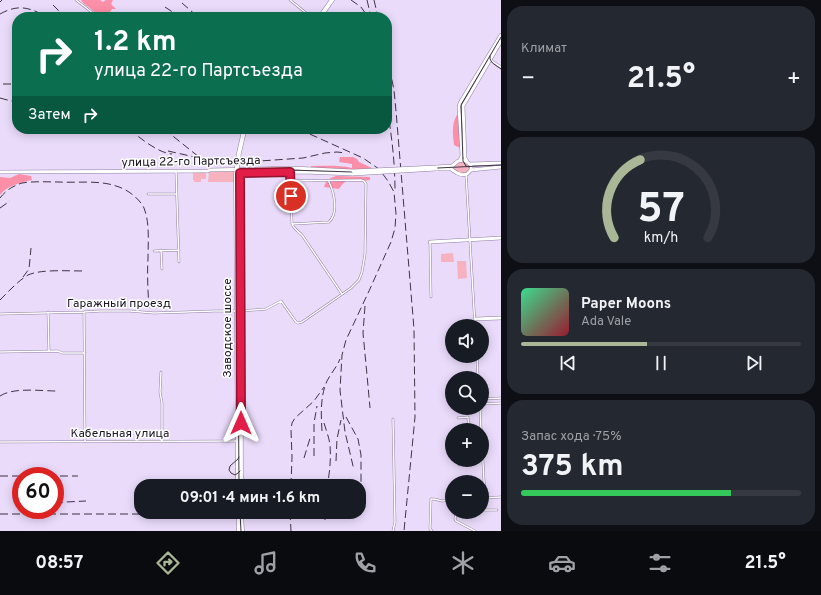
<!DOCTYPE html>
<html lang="ru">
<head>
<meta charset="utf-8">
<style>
  :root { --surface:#171b24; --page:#242831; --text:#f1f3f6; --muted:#9ea1a6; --line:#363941; --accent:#aab796 }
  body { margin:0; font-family:Overpass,sans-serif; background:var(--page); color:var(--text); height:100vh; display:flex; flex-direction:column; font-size:15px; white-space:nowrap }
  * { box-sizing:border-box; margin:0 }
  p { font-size:13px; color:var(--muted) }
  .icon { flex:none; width:22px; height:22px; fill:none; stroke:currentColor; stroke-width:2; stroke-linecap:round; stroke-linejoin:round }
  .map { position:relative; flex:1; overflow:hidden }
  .sheet { display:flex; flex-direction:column; gap:6px; padding:6px; background:#0d0f14; width:320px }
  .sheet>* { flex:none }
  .guide { position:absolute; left:12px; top:12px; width:380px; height:122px; border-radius:16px; box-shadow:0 2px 10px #0003; background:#0b6e4f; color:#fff; overflow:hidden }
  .tools { position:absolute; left:445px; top:319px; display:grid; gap:8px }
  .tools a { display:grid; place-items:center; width:44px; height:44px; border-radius:50%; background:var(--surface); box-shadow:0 2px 10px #0003; font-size:20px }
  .speed { position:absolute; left:12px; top:467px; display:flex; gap:8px; font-size:20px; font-weight:700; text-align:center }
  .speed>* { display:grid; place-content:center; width:52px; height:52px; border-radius:50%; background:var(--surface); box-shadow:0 2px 10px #0003; line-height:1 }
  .speed .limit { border:6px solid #d22; background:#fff; color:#111 }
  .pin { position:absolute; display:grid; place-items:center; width:34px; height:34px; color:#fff; margin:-17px; border:2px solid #fff; border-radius:50%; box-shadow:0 1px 4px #0007 }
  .me { position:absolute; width:44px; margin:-22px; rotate:0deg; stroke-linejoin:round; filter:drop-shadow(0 0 3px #0008) }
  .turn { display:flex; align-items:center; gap:14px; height:84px; padding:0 16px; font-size:18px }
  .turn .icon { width:52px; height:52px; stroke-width:2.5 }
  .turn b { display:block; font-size:28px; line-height:34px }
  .then { display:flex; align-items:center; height:38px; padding:0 16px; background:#0003; gap:8px; font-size:15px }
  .big { font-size:30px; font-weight:700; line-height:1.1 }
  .sheet .tile { flex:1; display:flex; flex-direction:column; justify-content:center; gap:6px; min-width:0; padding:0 14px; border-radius:16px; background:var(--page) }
  .sheet .dial { align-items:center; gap:0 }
  .dial svg { height:104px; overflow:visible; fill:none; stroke:var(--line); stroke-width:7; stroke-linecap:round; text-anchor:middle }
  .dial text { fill:var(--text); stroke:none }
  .song { display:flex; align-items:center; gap:12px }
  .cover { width:48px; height:48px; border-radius:6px; background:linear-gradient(135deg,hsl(150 70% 55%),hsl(350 70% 35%)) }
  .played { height:4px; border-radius:2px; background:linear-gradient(90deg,var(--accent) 45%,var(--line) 45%) }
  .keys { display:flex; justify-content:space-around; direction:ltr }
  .heat { display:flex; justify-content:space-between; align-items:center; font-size:22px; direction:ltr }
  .charge { height:6px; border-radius:3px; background:linear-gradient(90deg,#34c759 75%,var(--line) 0) }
  .trip { position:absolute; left:134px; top:479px; width:232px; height:40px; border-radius:16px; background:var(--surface); box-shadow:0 2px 10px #0003; font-weight:700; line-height:40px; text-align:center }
  .menu { display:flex; height:64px; justify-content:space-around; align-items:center; background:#090b0e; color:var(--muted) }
  .menu .icon { width:28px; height:28px }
  .menu .current { color:var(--accent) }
  .menu b { font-size:18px; color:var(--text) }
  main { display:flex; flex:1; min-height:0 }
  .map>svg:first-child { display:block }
  .green { fill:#f6b2bf }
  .forest { fill:#fc8fa8 }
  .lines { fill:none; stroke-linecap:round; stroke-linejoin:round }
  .street-casing { stroke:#8e7da2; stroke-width:2.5 }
  .secondary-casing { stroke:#8e7da2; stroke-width:4 }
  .primary-casing { stroke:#8e7da2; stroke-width:5 }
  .street { stroke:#fff; stroke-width:1.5 }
  .secondary { stroke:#fff; stroke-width:3 }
  .primary { stroke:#fff; stroke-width:4 }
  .tram { stroke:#3d3545; stroke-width:1 }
  .rail { stroke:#3d3545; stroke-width:1; stroke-dasharray:8 4; stroke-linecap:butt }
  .secondary-bridge-casing { stroke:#8e7da2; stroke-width:4; stroke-linecap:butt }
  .secondary-bridge { stroke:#fff; stroke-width:3 }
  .route-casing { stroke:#92132f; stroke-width:10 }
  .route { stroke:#e11d48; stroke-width:7 }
  .labels { text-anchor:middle; stroke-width:3; stroke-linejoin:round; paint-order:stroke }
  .street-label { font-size:12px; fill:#1b1422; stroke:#fff }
</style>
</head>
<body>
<main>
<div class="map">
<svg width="501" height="531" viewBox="0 0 501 531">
  <rect width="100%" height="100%" fill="#eadbfb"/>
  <path class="green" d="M462,161l7,3 1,4 -2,4 -6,2 -6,-2 -2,-5c2,-3 4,-5 8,-6z
    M193,172l13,1v6h-5v3h-7v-2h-1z
    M209,172h25v10h-26z
    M453,253l1,9h-13v-8z
    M457,261h9l1,17 -9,1z"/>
  <path class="forest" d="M81,0h19l3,2 3,-2h7l-2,4 5,5h-4l-5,8h-7l-9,-8 -8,-6z
    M457,115l2,1 1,31h-2l-4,-2c-1,-9 -3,-21 3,-30z
    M340,157h13l4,2 2,3 11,5 3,2 -19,2 -43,-2v-3c14,0 28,-1 41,2v-4l-13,-2z
    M19,174l12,2 1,4c-12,3 -24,5 -32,15v-18l10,1z
    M336,176l34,1v3c-15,3 -20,-8 -31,9l-15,-2c2,-7 6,-9 12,-11z"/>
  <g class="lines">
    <g class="street-casing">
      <path id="street" d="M76,0l22,17
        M290,0l21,17
        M487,58l14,9
        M290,168l2,56c2,5 6,7 10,11l40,59
        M176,171l3,91
        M466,174l9,152
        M148,194h29
        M292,224l37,-2c10,-9 5,-30 0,-40
        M430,242l1,55
        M161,250l1,19
        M154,251l25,-1
        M241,311l25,-2 15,-8 15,21 2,1 4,-1 49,-34 8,-8 3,-8 3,-18 1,-70 -2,-3 -3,-1 -71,1
        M48,312l1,39
        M84,312l1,130
        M0,314l84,-2 16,-1h30l24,2 32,-1 28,-1h22
        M0,352l58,-1 4,2h23
        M477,356l1,22
        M161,372l-1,20 2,11v39
        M482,399l19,-1
        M482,404l19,-1
        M480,408l1,22
        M458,418l10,-1 1,13
        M393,419l2,103 -2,9
        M0,442l237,-1
        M482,445l3,53
        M459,460v5
        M482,498l19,-1
        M482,510h15
        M456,512l-1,7 1,2 19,10
        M456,516l6,-4
        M432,531l-2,-2 1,-30h3l8,2 10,-1"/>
    </g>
    <g class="secondary-casing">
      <path id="secondary" d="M460,160l2,-4 -3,-49 1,-4 41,-68
        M467,161l-2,-3 -2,-52 38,-65
        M471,164l30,-1
        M436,167l16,-1 6,-5 6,-1 7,5v5
        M436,169h15l6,4 5,2 5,-1 4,-4
        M471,170l30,-3
        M0,172l208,-1 2,-1 82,-2 61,3
        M240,173l64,-1 49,2
        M430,242l71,-4
        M475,319l26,-1"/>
    </g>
    <g class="primary-casing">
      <path id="primary" d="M320,17l12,-17
        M238,170l2,3 1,313
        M238,486l-2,-312 3,-21 5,-22 1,-2
        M239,512v19
        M241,512l1,19"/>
    </g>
    <use href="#street" class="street"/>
    <use href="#secondary" class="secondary"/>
    <use href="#primary" class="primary"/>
    <path class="tram" d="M490,56c-1,7 6,9 11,13
      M469,167l-3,-1 -3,-5 -2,-56 40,-68
      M239,457l-1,2 -8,7 -1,4 2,3 4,2 3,-2 2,-2
      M239,486l-2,-309 2,-5 3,-1 48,-1 63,2 148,-7
      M240,512l1,19"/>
    <path class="rail" d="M351,0l10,7 7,10
      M367,0l4,17
      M374,0l4,17
      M0,2l2,-2
      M182,3l16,14
      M53,5l5,5 4,7
      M165,7l15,10
      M0,14c18,-10 29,-7 47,3
      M387,56l7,34 2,21 18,218 1,88 -11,114
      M3,84h14
      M0,98l11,3 6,-1
      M387,109c5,27 8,55 8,83
      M129,129c11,9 29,24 43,25
      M164,129l35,28
      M299,129l4,2 60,27 16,11 9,12 6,11 2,22 -1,14 -4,14 -22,49 -23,49 -4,15 -2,35 5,42 9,38
      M168,151l49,11 43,-1 43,-3 22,-5 12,-1 9,1
      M0,198c6,-8 13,-12 22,-15 12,-2 25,-1 37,-1 18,1 40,-2 57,4 11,3 23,12 28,22 6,15 4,35 4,51 -1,16 0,33 1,49
      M0,208l10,-7
      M23,277l6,-8 2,-21
      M0,300c9,-9 18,-19 28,-25 13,-6 41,-4 56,-4
      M365,306l-2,27 4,42 3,33
      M0,396c14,-9 40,-5 57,-5
      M346,417l12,22 3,16v32
      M324,423c2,7 5,14 6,22 1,14 0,27 -3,41
      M322,431c-1,-17 -2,-34 5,-50 4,-8 10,-14 13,-22
      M314,456v-33l3,-17
      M304,458l7,-23
      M336,461l1,-22 4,-19
      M0,476h78
      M291,486l1,-29 -1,-27 1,-7 3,-5 19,-17 10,-14
      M55,504l11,-2 20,-1
      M290,512l1,19
      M325,512v11
      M0,514h148"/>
    <g class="secondary-bridge-casing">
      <path id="secondary-bridge" d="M353,171l83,-4
        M353,174l83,-5"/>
    </g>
    <use href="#secondary-bridge" class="secondary-bridge"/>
  </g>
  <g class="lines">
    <g class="route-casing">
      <path id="route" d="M241,423l-1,-250 50,-1 1,24"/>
    </g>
    <use href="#route" class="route"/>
  </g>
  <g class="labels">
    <g class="street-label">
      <text transform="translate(191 161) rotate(-1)" y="4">улица 22-го Партсъезда</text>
      <text x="119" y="307">Гаражный проезд</text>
      <text transform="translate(227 328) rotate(-90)" y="4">Заводское шоссе</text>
      <text x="120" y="437">Кабельная улица</text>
    </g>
  </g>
</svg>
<div class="tools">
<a><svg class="icon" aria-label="sound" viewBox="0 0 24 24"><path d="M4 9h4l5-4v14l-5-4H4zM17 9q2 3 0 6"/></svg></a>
<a><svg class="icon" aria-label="search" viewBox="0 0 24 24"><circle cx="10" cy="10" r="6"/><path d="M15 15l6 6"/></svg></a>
<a>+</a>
<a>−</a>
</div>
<div class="speed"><div class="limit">60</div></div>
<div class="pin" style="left:291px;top:196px;background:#d93025"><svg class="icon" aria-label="arrive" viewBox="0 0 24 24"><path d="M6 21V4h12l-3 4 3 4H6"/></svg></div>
<svg class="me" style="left:241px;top:423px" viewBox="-20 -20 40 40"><path d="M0-17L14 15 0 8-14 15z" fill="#e11d48" stroke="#fff" stroke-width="4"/></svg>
<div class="trip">09:01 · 4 мин · 1.6 km</div>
<div class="guide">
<div class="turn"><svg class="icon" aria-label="right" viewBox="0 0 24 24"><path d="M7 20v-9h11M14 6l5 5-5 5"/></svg><div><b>1.2 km</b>улица 22-го Партсъезда</div></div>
<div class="then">Затем<svg class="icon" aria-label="right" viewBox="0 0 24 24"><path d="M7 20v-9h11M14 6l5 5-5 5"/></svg></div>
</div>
</div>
<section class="sheet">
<div class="tile"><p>Климат</p>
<div class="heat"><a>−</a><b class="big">21.5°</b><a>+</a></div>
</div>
<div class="tile dial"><svg viewBox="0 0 100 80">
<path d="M14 69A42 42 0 1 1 86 69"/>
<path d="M14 69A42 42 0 0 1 34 9" stroke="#aab796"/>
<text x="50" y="56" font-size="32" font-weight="700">57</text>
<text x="50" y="72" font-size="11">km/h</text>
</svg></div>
<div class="tile">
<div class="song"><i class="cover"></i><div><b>Paper Moons</b><p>Ada Vale</p></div></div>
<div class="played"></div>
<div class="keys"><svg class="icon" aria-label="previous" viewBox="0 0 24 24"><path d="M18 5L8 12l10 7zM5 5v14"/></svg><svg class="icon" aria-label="pause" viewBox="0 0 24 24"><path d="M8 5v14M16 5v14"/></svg><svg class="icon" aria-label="next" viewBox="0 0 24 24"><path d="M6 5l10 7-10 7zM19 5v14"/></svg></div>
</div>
<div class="tile"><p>Запас хода · 75%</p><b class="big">375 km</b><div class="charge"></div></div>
</section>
</main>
<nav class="menu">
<b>08:57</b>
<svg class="icon current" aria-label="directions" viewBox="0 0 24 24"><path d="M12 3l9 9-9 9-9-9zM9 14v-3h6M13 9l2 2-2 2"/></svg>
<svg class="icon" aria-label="music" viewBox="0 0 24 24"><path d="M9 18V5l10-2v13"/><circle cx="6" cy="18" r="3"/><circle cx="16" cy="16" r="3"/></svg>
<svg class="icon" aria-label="phone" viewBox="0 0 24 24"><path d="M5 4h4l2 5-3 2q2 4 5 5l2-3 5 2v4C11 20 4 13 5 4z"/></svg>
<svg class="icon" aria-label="climate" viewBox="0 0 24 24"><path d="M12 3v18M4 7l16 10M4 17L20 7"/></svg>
<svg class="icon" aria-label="car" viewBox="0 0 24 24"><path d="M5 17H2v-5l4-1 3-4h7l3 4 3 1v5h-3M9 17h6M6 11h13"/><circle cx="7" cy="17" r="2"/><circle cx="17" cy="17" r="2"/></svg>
<svg class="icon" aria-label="filters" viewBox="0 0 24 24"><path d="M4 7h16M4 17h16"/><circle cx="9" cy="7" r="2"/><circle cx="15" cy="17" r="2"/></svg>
<b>21.5°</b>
</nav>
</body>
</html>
